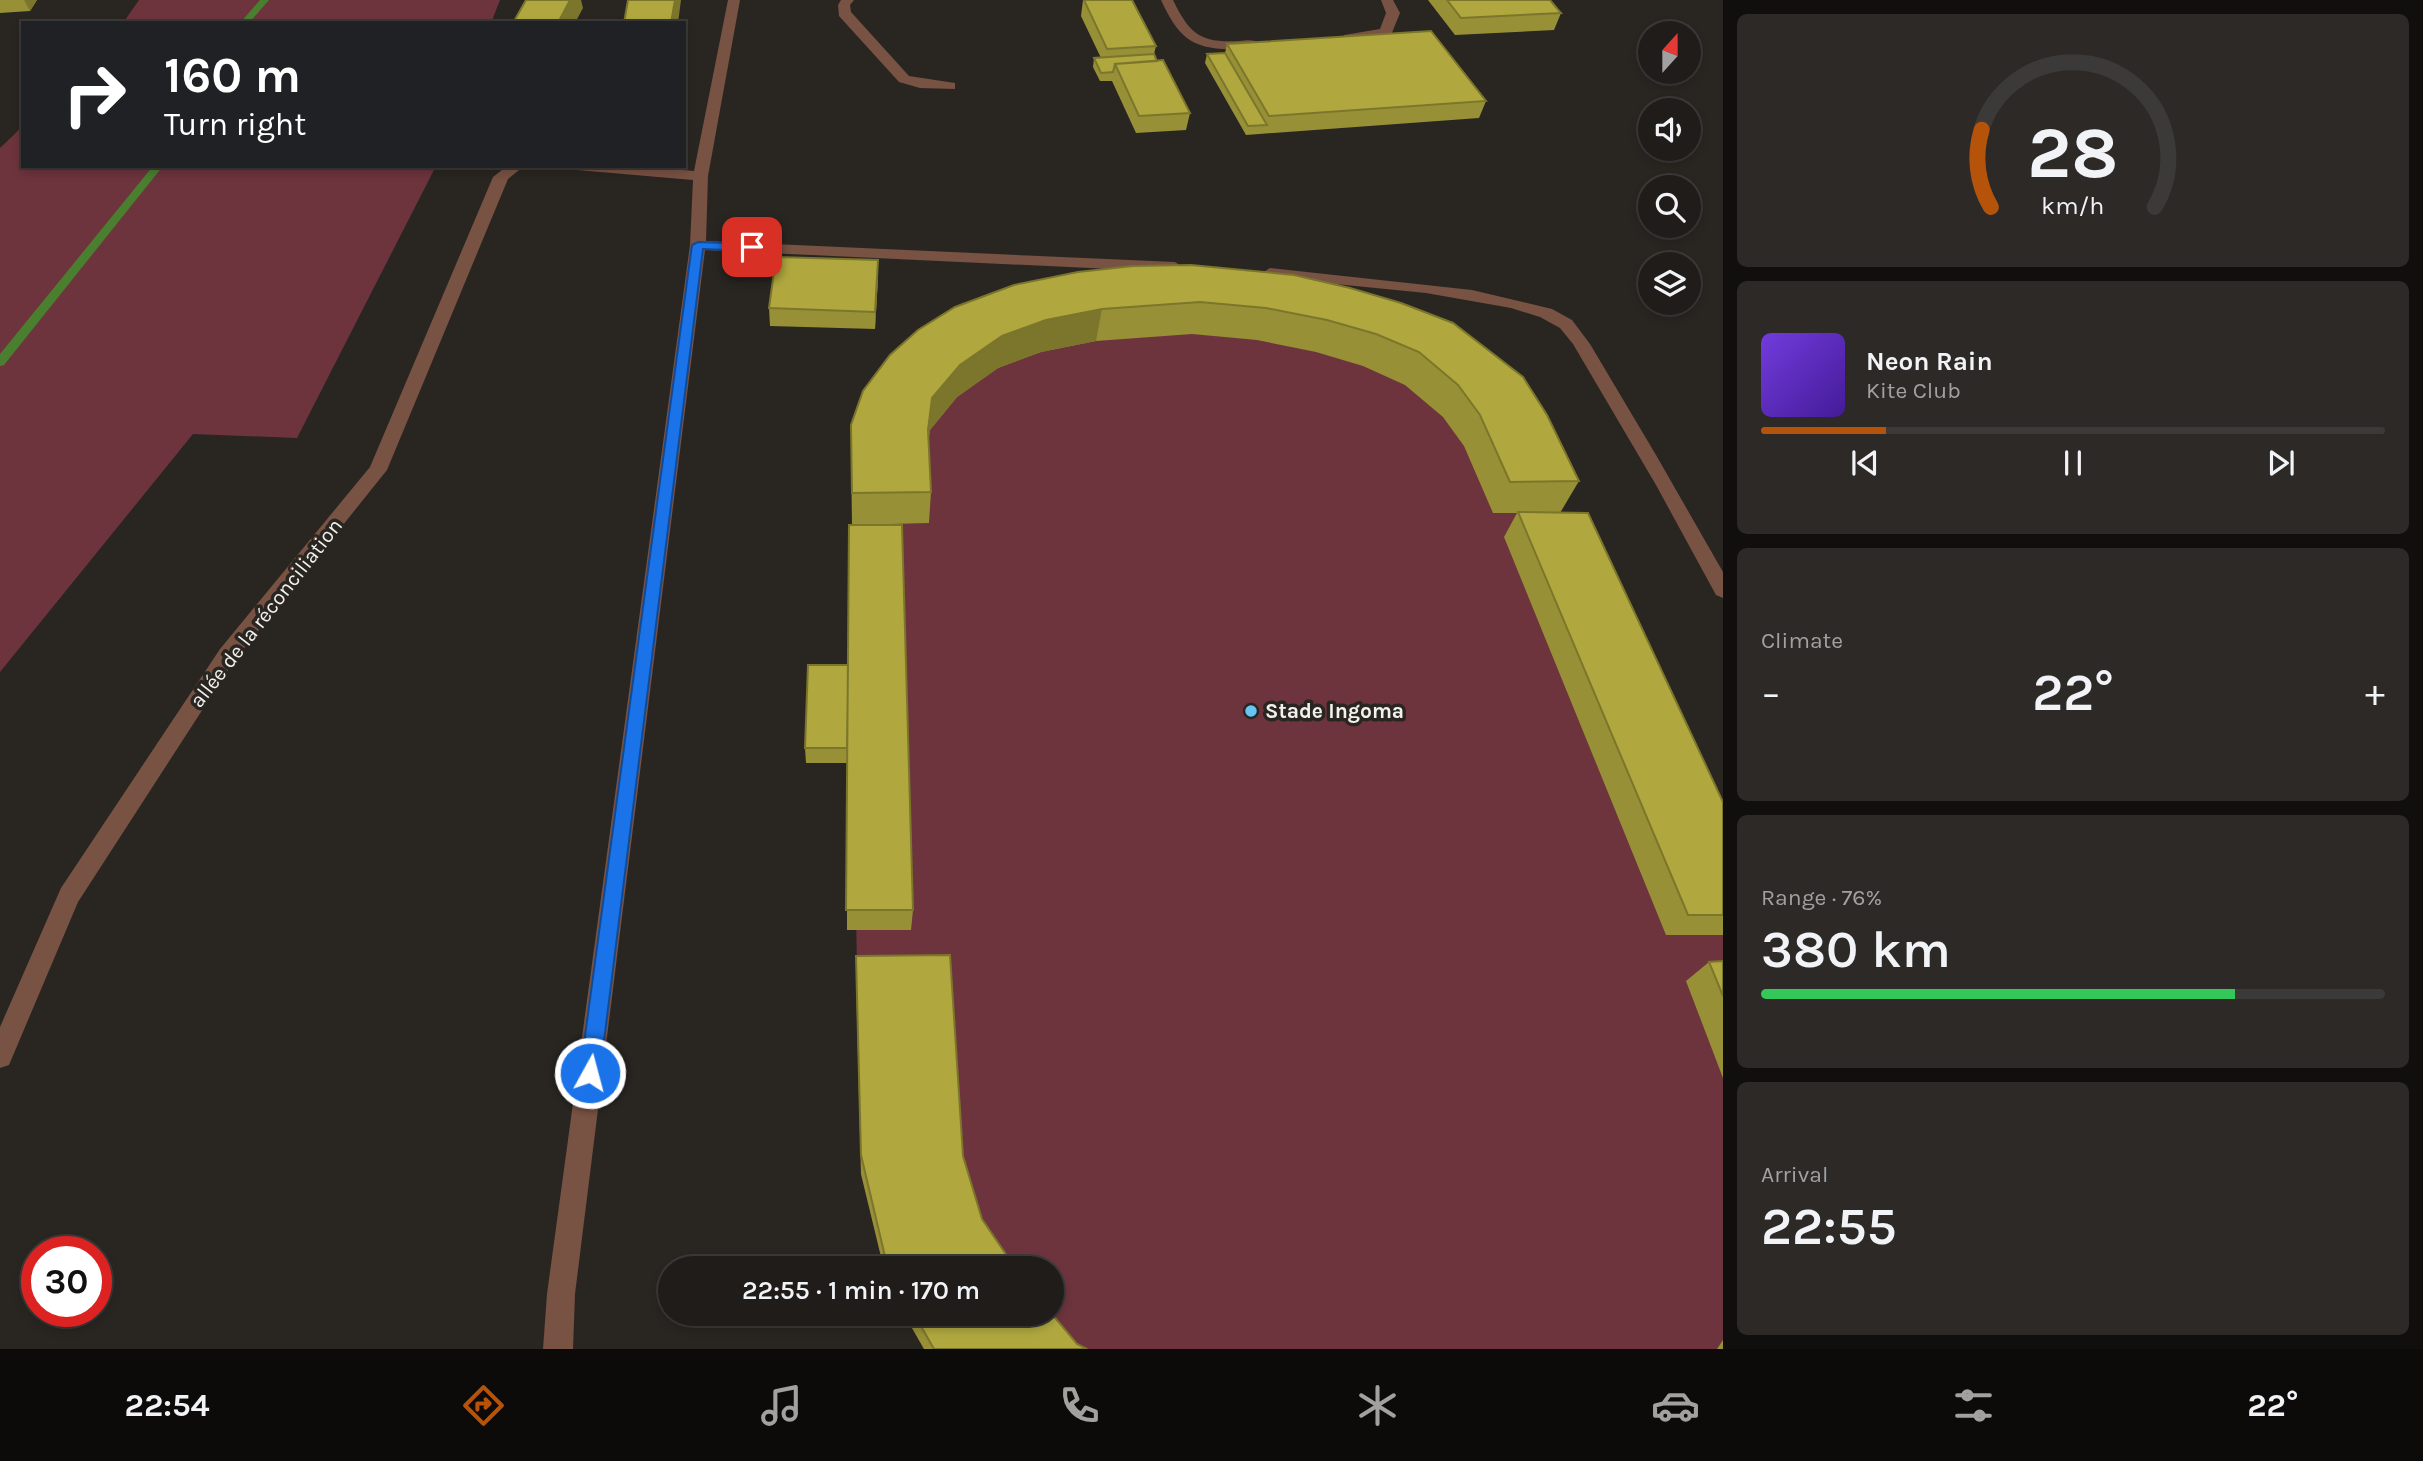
<!DOCTYPE html>
<html lang="en">
<head>
<meta charset="utf-8">
<style>
  :root { --surface:#1f1c1a; --page:#2c2927; --text:#f1f3f6; --muted:#a1a1a2; --line:#3c3a39; --accent:#b45309 }
  body { margin:0; font-family:Karla,sans-serif; background:var(--page); color:var(--text); height:100vh; display:flex; flex-direction:column; font-size:26px; white-space:nowrap }
  * { box-sizing:border-box; margin:0 }
  p { font-size:23px; color:var(--muted) }
  .icon { flex:none; width:38px; height:38px; fill:none; stroke:currentColor; stroke-width:2; stroke-linecap:round; stroke-linejoin:round }
  .map { position:relative; flex:1; overflow:hidden }
  .side { display:flex; flex-direction:column; gap:14px; padding:14px; background:#110f0e; width:700px }
  .side>* { flex:none }
  .guide { position:absolute; left:21px; top:21px; width:665px; height:147px; border-radius:0px; box-shadow:0 4px 10px #0003,0 0 0 2px var(--line); background:#202124; color:#fff; overflow:hidden }
  .needle { width:46px; rotate:21deg }
  .controls { position:absolute; left:1638px; top:21px; display:grid; gap:14px }
  .controls a { display:grid; place-items:center; width:63px; height:63px; border-radius:50%; background:var(--surface); box-shadow:0 4px 10px #0003,0 0 0 2px var(--line); font-size:35px }
  .speed { position:absolute; left:21px; top:1236px; display:flex; gap:14px; font-size:35px; font-weight:700; text-align:center }
  .speed>* { display:grid; place-content:center; width:91px; height:91px; border-radius:50%; background:var(--surface); box-shadow:0 4px 10px #0003,0 0 0 2px var(--line); line-height:1 }
  .speed .limit { border:10px solid #d22; background:#fff; color:#111 }
  .pin { position:absolute; display:grid; place-items:center; width:60px; height:60px; color:#fff; margin:-30px; border-radius:14px; box-shadow:0 4px 10px #0006 }
  .me { position:absolute; width:77px; margin:-38px; rotate:7deg; stroke-linejoin:round; filter:drop-shadow(0 0 5px #0008) }
  .turn { display:flex; align-items:center; gap:24px; height:147px; padding:0 28px; font-size:32px }
  .turn .icon { width:91px; height:91px; stroke-width:2.5 }
  .turn b { display:block; font-size:49px; line-height:60px }
  .big { font-size:52px; font-weight:600; line-height:1.1 }
  .side .card { flex:1; display:flex; flex-direction:column; justify-content:center; gap:10px; min-width:0; padding:0 24px; border-radius:10px; background:var(--page) }
  .side .dial { align-items:center; gap:0 }
  .dial svg { height:182px; overflow:visible; fill:none; stroke:var(--line); stroke-width:7; stroke-linecap:round; text-anchor:middle }
  .dial text { fill:var(--text); stroke:none }
  .song { display:flex; align-items:center; gap:21px }
  .cover { width:84px; height:84px; border-radius:10px; background:linear-gradient(135deg,hsl(260 70% 55%),hsl(260 70% 35%)) }
  .played { height:7px; border-radius:4px; background:linear-gradient(90deg,var(--accent) 20%,var(--line) 20%) }
  .keys { display:flex; justify-content:space-around; direction:ltr }
  .heat { display:flex; justify-content:space-between; align-items:center; font-size:38px; direction:ltr }
  .charge { height:10px; border-radius:5px; background:linear-gradient(90deg,#34c759 76%,var(--line) 0) }
  .trip { position:absolute; left:658px; top:1256px; width:406px; height:70px; border-radius:35px; background:var(--surface); box-shadow:0 4px 10px #0003,0 0 0 2px var(--line); font-weight:600; line-height:70px; text-align:center }
  .menu { display:flex; height:112px; justify-content:space-around; align-items:center; background:#0c0b0a; color:var(--muted) }
  .menu .icon { width:49px; height:49px }
  .menu .active { color:var(--accent) }
  .menu b { font-size:32px; color:var(--text) }
  main { display:flex; flex:1; min-height:0 }
  .map>svg:first-child { display:block }
  .green { fill:#6d343d }
  .lines { fill:none; stroke-linecap:round; stroke-linejoin:round }
  .stream { fill:#497f2f; fill-rule:evenodd }
  .lane { fill:#785243; fill-rule:evenodd }
  .street { fill:#785243; fill-rule:evenodd }
  .wall { fill:#979036 }
  .shaded-wall { fill:#7b762c }
  .building { fill:#b0a83f; stroke:#7b762c; stroke-width:2 }
  .route { fill:#1a73e8; stroke:#114b97; stroke-width:2 }
  .poi-dot { fill:#68c4f0; stroke:#292622; stroke-width:2.5 }
  .labels { text-anchor:middle; stroke-width:7; stroke-linejoin:round; paint-order:stroke }
  .street-label { font-size:21px; fill:#f3f1ee; stroke:#292622 }
  .poi-label { font-size:21px; font-weight:bold; fill:#f3f1ee; stroke:#292622; text-anchor:start }
</style>
</head>
<body>
<main>
<div class="map">
<svg width="1723" height="1349" viewBox="0 0 1723 1349">
  <rect width="100%" height="100%" fill="#292622"/>
  <path class="green" d="M139,0h361l-9,23h-368z
    M23,126v40h413l-139,272 -104,-4 -193,238v-524z
    M1284,307l246,140 193,425v477h-799l-20,-35h148v-45h-168l-23,-95 -12,-625 3,-24 -1,-68 12,-34 54,-61z"/>
  <g class="lines">
    <path class="stream" d="M260,0h9l-20,23h-9z
      M153,166h10l-159,199 -4,1v-12z"/>
    <path class="lane" d="M841,0h13l-4,5 1,7 58,64 46,7v6l-35,-1 -21,-6 -60,-66 -1,-11z
      M1161,0h12c17,35 28,43 66,41 9,-1 15,-2 22,3 -7,6 -18,5 -27,5 -42,1 -56,-12 -73,-49z
      M1381,0h12l7,13 -9,22 -22,6h-25v-6l36,-6 6,-16z"/>
    <path class="street" d="M728,0h12l-32,176 -2,65 469,21 8,5 -8,5 -470,-22 -130,1044 -2,55h-30l4,-55 143,-1049 3,-65 -116,-10 -7,-4h66l58,5z
      M507,166h17l-16,13 -121,291 -153,191 -156,241 -69,163 -9,3v-41l61,-139 159,-239 150,-182 123,-290z
      M1270,268l202,22 80,19 20,11 18,24 66,111 67,117v26l-7,-3 -60,-110 -83,-141 -13,-16 -20,-11 -29,-9 -85,-15 -162,-16 -2,-4z"/>
  </g>
  <path class="wall" d="M0,0h37l-7,11 -30,2z
    M1083,0h49l24,46 -2,8 3,7 33,52 -4,17 -50,3 -24,-52h-12l-7,-14 1,-9h7l-20,-42z
    M1428,0h122l11,13 -7,17 -99,5z
    M1227,44l259,57 -7,17 -233,17 -41,-72 2,-9 18,-1z
    M878,278l-3,51 -105,-3 -1,-18z
    M1350,288l229,193 -19,32 163,289v133h-57l-162,-398 13,-24h-24l-29,-67 -21,-29 -38,-32 -42,-19 -47,-14 -59,-12 -65,-6 -96,7 -55,11 -43,16 -41,29 -27,33 -2,12 3,50 -2,31 -77,2 -1,-100 104,-118z
    M848,665l65,245 -2,20h-64v-167h-41l-1,-15z
    M1723,961v117l-37,-97 23,-19z
    M856,980l107,176 19,63 34,50h-132l-23,-95z
    M904,1314h148l25,30 10,5h-163z
    M1723,1340v9h-6z"/>
  <path class="shaded-wall" d="M24,0h13l-7,11z
    M570,0h11l2,8 -8,15h-17z
    M675,0h6l-3,23h-7z
    M878,260v18l-3,51v-17z
    M1102,309l-6,32 -55,11 -43,16 -41,29 -27,33 -4,32 2,-32 4,-32 28,-33 42,-29 44,-16z"/>
  <path class="building" d="M526,0h44l-12,23h-45z
    M628,0h47l-4,23h-47z
    M1084,0h48l24,46 -49,3z
    M1447,0h103l11,13 -100,5z
    M1431,31l55,70 -217,15 -42,-72z
    M1225,53l42,72 -19,1 -41,-72z
    M1154,54l3,7 -42,3 -2,8 -12,1 -7,-15z
    M1163,60l27,53 -51,3 -24,-52z
    M776,257l102,3 -3,52 -106,-4z
    M1191,265l103,10 56,13 51,15 52,20 70,54 24,38 32,66 -69,1 -30,-67 -22,-30 -39,-33 -43,-18 -49,-14 -61,-12 -66,-6 -98,7 -56,11 -44,16 -42,29 -28,33 -4,32 3,62 -79,1 -1,-68 12,-34 27,-36 28,-25 37,-23 59,-22 64,-13 55,-6z
    M1518,512l70,1 135,289v113h-35z
    M849,525h53l11,385h-67z
    M808,665h40l-1,83h-42z
    M950,955l13,201 19,63 34,50h-128l-27,-114 -5,-199z
    M1723,961v35l-14,-34z
    M914,1314h138l25,30 10,5h-153z"/>
  <path class="route" d="M698,242l54,2 6,3 -6,4 -49,-2 -103,824 -3,7 -7,3 -7,-3 -3,-7 112,-828z"/>
  <circle class="poi-dot" cx="1251" cy="711" r="7"/>
  <g class="labels">
    <g class="street-label">
      <text transform="translate(266 613) rotate(-52)" y="7">allée de la réconciliation</text>
    </g>
    <g class="poi-label">
      <text x="1265" y="718">Stade Ingoma</text>
    </g>
  </g>
</svg>
<div class="controls">
<a><svg class="needle" viewBox="-14 -14 28 28"><path d="M0-13l5 13h-10z" fill="#e53935"/><path d="M0 13l5-13h-10z" fill="#a1a1a2"/></svg></a>
<a><svg class="icon" aria-label="sound" viewBox="0 0 24 24"><path d="M4 9h4l5-4v14l-5-4H4zM17 9q2 3 0 6"/></svg></a>
<a><svg class="icon" aria-label="search" viewBox="0 0 24 24"><circle cx="10" cy="10" r="6"/><path d="M15 15l6 6"/></svg></a>
<a><svg class="icon" aria-label="layers" viewBox="0 0 24 24"><path d="M12 4l9 5-9 5-9-5zM3 14l9 5 9-5"/></svg></a>
</div>
<div class="speed"><div class="limit">30</div></div>
<div class="pin" style="left:752px;top:247px;background:#d93025"><svg class="icon" aria-label="arrive" viewBox="0 0 24 24"><path d="M6 21V4h12l-3 4 3 4H6"/></svg></div>
<svg class="me" style="left:590px;top:1073px" viewBox="-20 -20 40 40"><circle r="17" fill="#1a73e8" stroke="#fff" stroke-width="3"/><path d="M0-11L8 9 0 5-8 9z" fill="#fff"/></svg>
<div class="trip">22:55 · 1 min · 170 m</div>
<div class="guide">
<div class="turn"><svg class="icon" aria-label="right" viewBox="0 0 24 24"><path d="M7 20v-9h11M14 6l5 5-5 5"/></svg><div><b>160 m</b>Turn right</div></div>
</div>
</div>
<section class="side">
<div class="card dial"><svg viewBox="0 0 100 80">
<path d="M14 69A42 42 0 1 1 86 69"/>
<path d="M14 69A42 42 0 0 1 10 35" stroke="#b45309"/>
<text x="50" y="56" font-size="32" font-weight="700">28</text>
<text x="50" y="72" font-size="11">km/h</text>
</svg></div>
<div class="card">
<div class="song"><i class="cover"></i><div><b>Neon Rain</b><p>Kite Club</p></div></div>
<div class="played"></div>
<div class="keys"><svg class="icon" aria-label="previous" viewBox="0 0 24 24"><path d="M18 5L8 12l10 7zM5 5v14"/></svg><svg class="icon" aria-label="pause" viewBox="0 0 24 24"><path d="M8 5v14M16 5v14"/></svg><svg class="icon" aria-label="next" viewBox="0 0 24 24"><path d="M6 5l10 7-10 7zM19 5v14"/></svg></div>
</div>
<div class="card"><p>Climate</p>
<div class="heat"><a>−</a><b class="big">22°</b><a>+</a></div>
</div>
<div class="card"><p>Range · 76%</p><b class="big">380 km</b><div class="charge"></div></div>
<div class="card"><p>Arrival</p><b class="big">22:55</b></div>
</section>
</main>
<nav class="menu">
<b>22:54</b>
<svg class="icon active" aria-label="directions" viewBox="0 0 24 24"><path d="M12 3l9 9-9 9-9-9zM9 14v-3h6M13 9l2 2-2 2"/></svg>
<svg class="icon" aria-label="music" viewBox="0 0 24 24"><path d="M9 18V5l10-2v13"/><circle cx="6" cy="18" r="3"/><circle cx="16" cy="16" r="3"/></svg>
<svg class="icon" aria-label="phone" viewBox="0 0 24 24"><path d="M5 4h4l2 5-3 2q2 4 5 5l2-3 5 2v4C11 20 4 13 5 4z"/></svg>
<svg class="icon" aria-label="climate" viewBox="0 0 24 24"><path d="M12 3v18M4 7l16 10M4 17L20 7"/></svg>
<svg class="icon" aria-label="car" viewBox="0 0 24 24"><path d="M5 17H2v-5l4-1 3-4h7l3 4 3 1v5h-3M9 17h6M6 11h13"/><circle cx="7" cy="17" r="2"/><circle cx="17" cy="17" r="2"/></svg>
<svg class="icon" aria-label="filters" viewBox="0 0 24 24"><path d="M4 7h16M4 17h16"/><circle cx="9" cy="7" r="2"/><circle cx="15" cy="17" r="2"/></svg>
<b>22°</b>
</nav>
</body>
</html>
